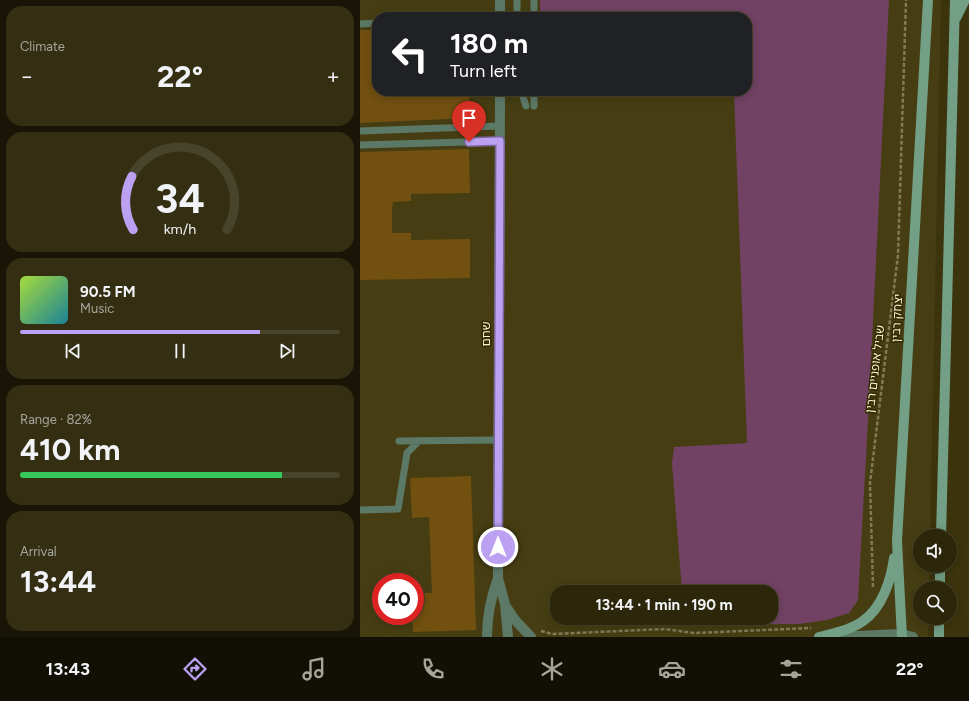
<!DOCTYPE html>
<html lang="en">
<head>
<meta charset="utf-8">
<style>
  :root { --surface:#2c270a; --page:#342f13; --text:#f1f3f6; --muted:#a6a59c; --line:#48442b; --accent:#bca0f2 }
  body { margin:0; font-family:Figtree,"Noto Sans Hebrew",sans-serif; background:var(--page); color:var(--text); height:100vh; display:flex; flex-direction:column; font-size:15px; white-space:nowrap }
  * { box-sizing:border-box; margin:0 }
  p { font-size:13px; color:var(--muted) }
  .icon { flex:none; width:22px; height:22px; fill:none; stroke:currentColor; stroke-width:2; stroke-linecap:round; stroke-linejoin:round }
  .map { position:relative; flex:1; overflow:hidden }
  .drawer { display:flex; flex-direction:column; gap:6px; padding:6px; background:#181506; width:360px }
  .drawer>* { flex:none }
  .banner { position:absolute; left:12px; top:12px; width:380px; height:84px; border-radius:16px; box-shadow:0 2px 10px #0003,0 0 0 1px var(--line); background:#202124; color:#fff; overflow:hidden }
  .fabs { position:absolute; left:553px; top:529px; display:grid; gap:8px }
  .fabs a { display:grid; place-items:center; width:44px; height:44px; border-radius:50%; background:var(--surface); box-shadow:0 2px 10px #0003,0 0 0 1px var(--line); font-size:20px }
  .speed { position:absolute; left:12px; top:573px; display:flex; gap:8px; font-size:20px; font-weight:700; text-align:center }
  .speed>* { display:grid; place-content:center; width:52px; height:52px; border-radius:50%; background:var(--surface); box-shadow:0 2px 10px #0003,0 0 0 1px var(--line); line-height:1 }
  .speed .limit { border:6px solid #d22; background:#fff; color:#111 }
  .pin { position:absolute; display:grid; place-items:center; width:34px; height:34px; color:#fff; margin:-41px -17px; border-radius:50% 50% 50% 0; rotate:-45deg; box-shadow:0 0 4px #0007 }
  .pin .icon { rotate:45deg }
  .me { position:absolute; width:44px; margin:-22px; rotate:0deg; stroke-linejoin:round; filter:drop-shadow(0 0 3px #0008) }
  .turn { display:flex; align-items:center; gap:14px; height:84px; padding:0 12px; font-size:18px }
  .turn .icon { width:52px; height:52px; stroke-width:2.5 }
  .turn b { display:block; font-size:28px; line-height:34px }
  .big { font-size:30px; font-weight:700; line-height:1.1 }
  .drawer .tile { flex:1; display:flex; flex-direction:column; justify-content:center; gap:6px; min-width:0; padding:0 14px; border-radius:16px; background:var(--page) }
  .drawer .dial { align-items:center; gap:0 }
  .dial svg { height:104px; overflow:visible; fill:none; stroke:var(--line); stroke-width:7; stroke-linecap:round; text-anchor:middle }
  .dial text { fill:var(--text); stroke:none }
  .song { display:flex; align-items:center; gap:12px }
  .cover { width:48px; height:48px; border-radius:6px; background:linear-gradient(135deg,hsl(80 70% 55%),hsl(190 70% 35%)) }
  .played { height:4px; border-radius:2px; background:linear-gradient(90deg,var(--accent) 75%,var(--line) 75%) }
  .keys { display:flex; justify-content:space-around; direction:ltr }
  .heat { display:flex; justify-content:space-between; align-items:center; font-size:22px; direction:ltr }
  .charge { height:6px; border-radius:3px; background:linear-gradient(90deg,#34c759 82%,var(--line) 0) }
  .trip { position:absolute; left:190px; top:585px; width:228px; height:40px; border-radius:16px; background:var(--surface); box-shadow:0 2px 10px #0003,0 0 0 1px var(--line); font-weight:700; line-height:40px; text-align:center }
  .menu { display:flex; height:64px; justify-content:space-around; align-items:center; background:#121004; color:var(--muted) }
  .menu .icon { width:28px; height:28px }
  .menu .active { color:var(--accent) }
  .menu b { font-size:18px; color:var(--text) }
  main { display:flex; flex:1; min-height:0 }
  .map>svg:first-child { display:block }
  .built { fill:#463e12; fill-rule:evenodd }
  .green { fill:#714263 }
  .building { fill:#715010 }
  .lines { fill:none; stroke-linecap:round; stroke-linejoin:round }
  .path { stroke:#817a55; stroke-width:2.5; stroke-dasharray:4 2; stroke-linecap:butt }
  .service { stroke:#5c7968; stroke-width:7 }
  .tertiary { stroke:#5c7968; stroke-width:10 }
  .secondary { stroke:#729f85; stroke-width:10 }
  .route-casing { stroke:#7a689d; stroke-width:10 }
  .route { stroke:#bca0f2; stroke-width:7 }
  .labels { text-anchor:middle; stroke-width:3; stroke-linejoin:round; paint-order:stroke }
  .street-label { font-size:12px; fill:#fbf4d1; stroke:#312a03 }
</style>
</head>
<body>
<main>
<section class="drawer">
<div class="tile"><p>Climate</p>
<div class="heat"><a>−</a><b class="big">22°</b><a>+</a></div>
</div>
<div class="tile dial"><svg viewBox="0 0 100 80">
<path d="M14 69A42 42 0 1 1 86 69"/>
<path d="M14 69A42 42 0 0 1 13 28" stroke="#bca0f2"/>
<text x="50" y="56" font-size="32" font-weight="700">34</text>
<text x="50" y="72" font-size="11">km/h</text>
</svg></div>
<div class="tile">
<div class="song"><i class="cover"></i><div><b>90.5 FM</b><p>Music</p></div></div>
<div class="played"></div>
<div class="keys"><svg class="icon" aria-label="previous" viewBox="0 0 24 24"><path d="M18 5L8 12l10 7zM5 5v14"/></svg><svg class="icon" aria-label="pause" viewBox="0 0 24 24"><path d="M8 5v14M16 5v14"/></svg><svg class="icon" aria-label="next" viewBox="0 0 24 24"><path d="M6 5l10 7-10 7zM19 5v14"/></svg></div>
</div>
<div class="tile"><p>Range · 82%</p><b class="big">410 km</b><div class="charge"></div></div>
<div class="tile"><p>Arrival</p><b class="big">13:44</b></div>
</section>
<div class="map">
<svg width="609" height="637" viewBox="0 0 609 637">
  <rect width="100%" height="100%" fill="#3b340d"/>
  <path class="built" d="M0,0h581l-11,536h-10v30h10l-1,22h-9v30h9l-1,19h-568zM17,17h370v74h-370zM21,582h34v34h-34zM197,592h214v26h-214z"/>
  <path class="green" d="M180,0h349l-21,421 -10,179 -9,13 -22,7 -28,4 -114,1 -1,-7h87v-26h-89l-10,-129 2,-16 73,-4 -13,-352h13v-74h-207z"/>
  <path class="building" d="M0,30h17v61h92l1,27 -110,5z
    M109,149l1,44 -59,1v7l-18,1 -1,7v24h19v7l59,-1v39l-110,2v-128z
    M111,476l5,154 -63,2 -1,-16h3v-23h17l-3,-76 -17,1 -2,-40z"/>
  <g class="lines">
    <path class="path" d="M513,587l-3,-104 28,-228 8,-255
      M181,631l11,3 113,-5 29,4 117,-5"/>
    <path class="service" d="M157,0v17
      M174,0v17
      M0,24l17,-1
      M161,91l5,15
      M174,91v15
      M0,131l140,-5
      M0,145l141,-4
      M39,441l99,-1
      M0,510l38,-1 9,-56 12,-12"/>
    <path class="tertiary" d="M140,0v17
      M138,578l7,26 3,33
      M147,608l8,12 16,17
      M127,637c0,-20 4,-40 11,-59l2,-487
      M474,637l68,-3 11,3"/>
    <path class="secondary" d="M596,18l9,-18
      M581,536l14,-536
      M580,588v-22
      M459,637c15,-4 32,-7 44,-16 19,-13 28,-41 31,-63
      M542,637l-5,-96 31,-541
      M579,637v-19"/>
  </g>
  <g class="lines">
    <g class="route-casing">
      <path id="route" d="M109,142l31,-1 -2,406"/>
    </g>
    <use href="#route" class="route"/>
  </g>
  <g class="labels">
    <g class="street-label">
      <text transform="translate(537 318) rotate(-87)" y="4">יצחק רבין</text>
      <text transform="translate(126 334) rotate(-90)" y="4">שחם</text>
      <text transform="translate(515 369) rotate(-83)" y="4">שביל אופניים רבין</text>
    </g>
  </g>
</svg>
<div class="fabs">
<a><svg class="icon" aria-label="sound" viewBox="0 0 24 24"><path d="M4 9h4l5-4v14l-5-4H4zM17 9q2 3 0 6"/></svg></a>
<a><svg class="icon" aria-label="search" viewBox="0 0 24 24"><circle cx="10" cy="10" r="6"/><path d="M15 15l6 6"/></svg></a>
</div>
<div class="speed"><div class="limit">40</div></div>
<div class="pin" style="left:109px;top:142px;background:#d93025"><svg class="icon" aria-label="arrive" viewBox="0 0 24 24"><path d="M6 21V4h12l-3 4 3 4H6"/></svg></div>
<svg class="me" style="left:138px;top:547px" viewBox="-20 -20 40 40"><circle r="17" fill="#bca0f2" stroke="#fff" stroke-width="3"/><path d="M0-11L8 9 0 5-8 9z" fill="#fff"/></svg>
<div class="trip">13:44 · 1 min · 190 m</div>
<div class="banner">
<div class="turn"><svg class="icon" aria-label="left" viewBox="0 0 24 24"><path d="M17 20v-9H6M10 6l-5 5 5 5"/></svg><div><b>180 m</b>Turn left</div></div>
</div>
</div>
</main>
<nav class="menu">
<b>13:43</b>
<svg class="icon active" aria-label="directions" viewBox="0 0 24 24"><path d="M12 3l9 9-9 9-9-9zM9 14v-3h6M13 9l2 2-2 2"/></svg>
<svg class="icon" aria-label="music" viewBox="0 0 24 24"><path d="M9 18V5l10-2v13"/><circle cx="6" cy="18" r="3"/><circle cx="16" cy="16" r="3"/></svg>
<svg class="icon" aria-label="phone" viewBox="0 0 24 24"><path d="M5 4h4l2 5-3 2q2 4 5 5l2-3 5 2v4C11 20 4 13 5 4z"/></svg>
<svg class="icon" aria-label="climate" viewBox="0 0 24 24"><path d="M12 3v18M4 7l16 10M4 17L20 7"/></svg>
<svg class="icon" aria-label="car" viewBox="0 0 24 24"><path d="M5 17H2v-5l4-1 3-4h7l3 4 3 1v5h-3M9 17h6M6 11h13"/><circle cx="7" cy="17" r="2"/><circle cx="17" cy="17" r="2"/></svg>
<svg class="icon" aria-label="filters" viewBox="0 0 24 24"><path d="M4 7h16M4 17h16"/><circle cx="9" cy="7" r="2"/><circle cx="15" cy="17" r="2"/></svg>
<b>22°</b>
</nav>
</body>
</html>
